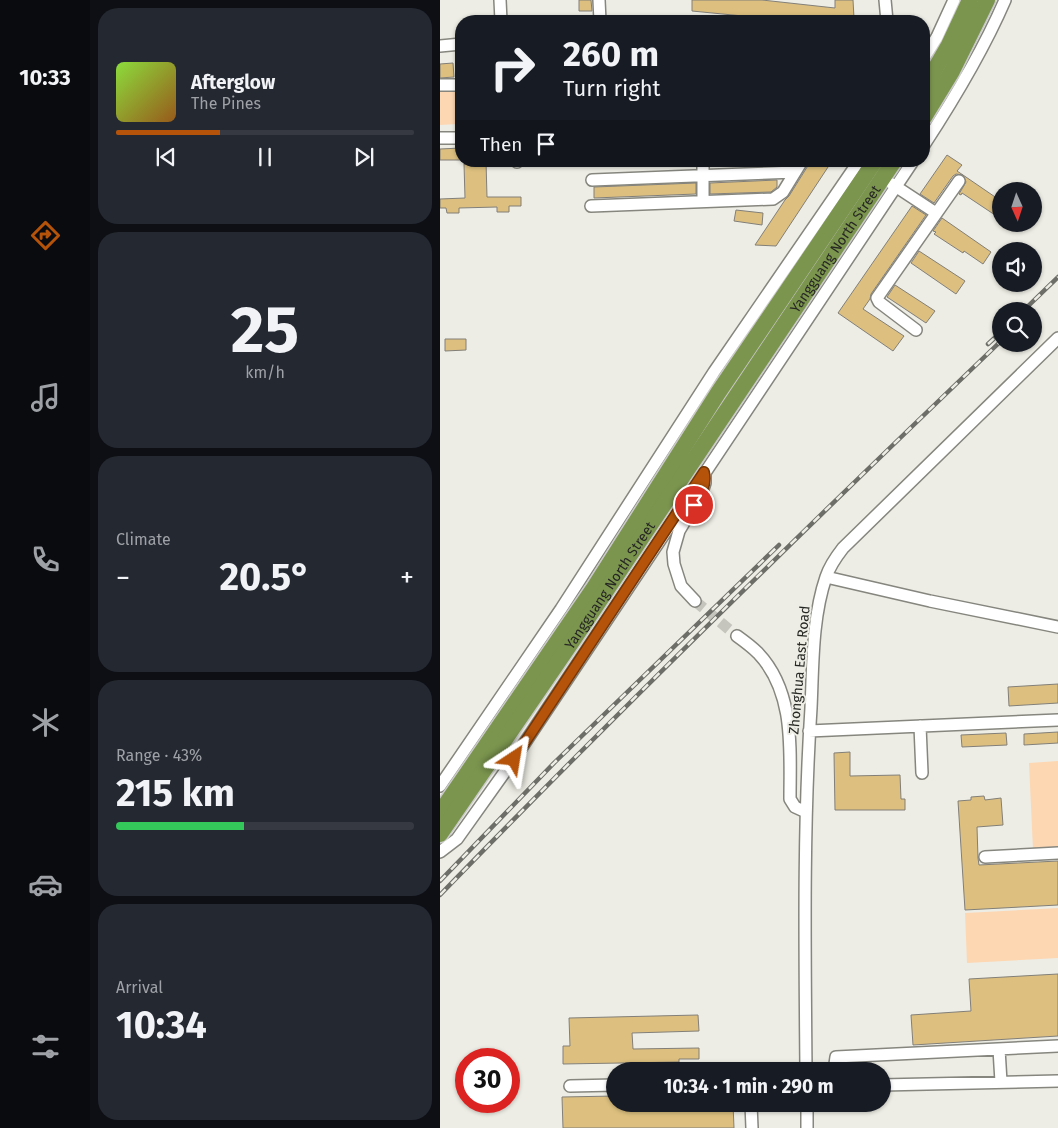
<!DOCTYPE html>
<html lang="en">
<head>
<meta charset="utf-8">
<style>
  :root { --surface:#171b24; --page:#242831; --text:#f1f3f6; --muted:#9ea1a6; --line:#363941; --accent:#b45309 }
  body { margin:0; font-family:"Fira Sans",sans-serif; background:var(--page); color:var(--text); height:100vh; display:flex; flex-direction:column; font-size:19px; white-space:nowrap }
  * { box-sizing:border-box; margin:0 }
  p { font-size:16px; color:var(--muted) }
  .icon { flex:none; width:28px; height:28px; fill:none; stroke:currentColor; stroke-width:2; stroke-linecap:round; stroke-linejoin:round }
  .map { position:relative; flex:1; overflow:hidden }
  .drawer { display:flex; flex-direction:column; gap:8px; padding:8px; background:#0d0f14; width:350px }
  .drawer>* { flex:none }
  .hud { position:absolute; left:15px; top:15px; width:475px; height:152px; border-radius:20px; box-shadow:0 1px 4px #0004; background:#171b24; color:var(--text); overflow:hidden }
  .needle { width:32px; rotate:177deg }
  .buttons { position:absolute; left:552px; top:182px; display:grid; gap:10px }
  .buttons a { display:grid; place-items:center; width:50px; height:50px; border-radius:50%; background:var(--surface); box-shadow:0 1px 4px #0004; font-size:25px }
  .speed { position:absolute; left:15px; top:1048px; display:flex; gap:10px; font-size:25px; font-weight:700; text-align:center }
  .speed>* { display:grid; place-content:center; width:65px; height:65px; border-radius:50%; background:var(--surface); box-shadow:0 1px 4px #0004; line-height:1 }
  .speed .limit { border:8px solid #d22; background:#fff; color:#111 }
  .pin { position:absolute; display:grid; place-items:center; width:42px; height:42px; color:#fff; margin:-21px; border:2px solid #fff; border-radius:50%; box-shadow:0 1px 5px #0007 }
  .me { position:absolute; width:55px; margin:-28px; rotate:33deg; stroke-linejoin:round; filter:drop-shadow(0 0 4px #0008) }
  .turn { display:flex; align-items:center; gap:18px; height:105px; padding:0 25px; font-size:22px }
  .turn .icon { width:65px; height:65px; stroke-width:2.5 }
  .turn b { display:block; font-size:35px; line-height:42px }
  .then { display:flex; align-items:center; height:48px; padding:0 25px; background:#0003; gap:10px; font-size:19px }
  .big { font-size:38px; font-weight:700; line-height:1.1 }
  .drawer .card { flex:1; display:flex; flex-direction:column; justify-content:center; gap:8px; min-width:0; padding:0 18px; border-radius:20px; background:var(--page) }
  .drawer .dial { align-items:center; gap:0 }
  .dial b { font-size:65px; line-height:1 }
  .song { display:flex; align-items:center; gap:15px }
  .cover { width:60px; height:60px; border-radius:8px; background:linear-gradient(135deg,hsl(90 70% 55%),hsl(30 70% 35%)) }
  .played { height:5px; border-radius:2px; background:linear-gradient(90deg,var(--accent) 35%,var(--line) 35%) }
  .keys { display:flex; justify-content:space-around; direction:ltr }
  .heat { display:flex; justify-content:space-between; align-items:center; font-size:28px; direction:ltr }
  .charge { height:8px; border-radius:4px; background:linear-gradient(90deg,#34c759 43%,var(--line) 0) }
  .trip { position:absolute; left:166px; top:1062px; width:285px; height:50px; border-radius:25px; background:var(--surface); box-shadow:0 1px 4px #0004; font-weight:700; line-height:50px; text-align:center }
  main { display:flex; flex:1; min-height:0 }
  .menu { display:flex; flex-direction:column; width:90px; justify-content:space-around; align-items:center; background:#090b0e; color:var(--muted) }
  .menu .icon { width:35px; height:35px }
  .menu .on { color:var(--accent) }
  .menu b { font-size:22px; color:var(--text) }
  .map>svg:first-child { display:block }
  .green { fill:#fdd7b2 }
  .building { fill:#ddc07f; stroke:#827f79 }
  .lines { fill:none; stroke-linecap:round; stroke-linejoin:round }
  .minor-tunnel { stroke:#c5c5be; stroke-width:11; stroke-dasharray:11 5.5; stroke-linecap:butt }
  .minor-casing { stroke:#86867f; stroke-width:14 }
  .highway-casing { stroke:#cbcbca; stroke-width:19 }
  .minor { stroke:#fff; stroke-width:11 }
  .highway { stroke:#7b954e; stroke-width:16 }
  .rail-casing { stroke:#6e6e69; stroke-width:4.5 }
  .rail { stroke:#edede5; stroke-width:2.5; stroke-dasharray:8; stroke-linecap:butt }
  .route-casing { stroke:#753606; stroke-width:12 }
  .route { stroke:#b45309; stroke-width:9 }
  .labels { text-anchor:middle; stroke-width:4; stroke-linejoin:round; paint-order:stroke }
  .street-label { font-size:14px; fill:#272724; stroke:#edede5 }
</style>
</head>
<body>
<main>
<nav class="menu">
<b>10:33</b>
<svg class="icon on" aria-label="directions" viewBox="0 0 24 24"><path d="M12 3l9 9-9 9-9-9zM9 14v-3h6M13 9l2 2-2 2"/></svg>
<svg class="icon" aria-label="music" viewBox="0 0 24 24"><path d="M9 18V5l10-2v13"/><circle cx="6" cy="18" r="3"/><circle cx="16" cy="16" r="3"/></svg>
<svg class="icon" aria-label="phone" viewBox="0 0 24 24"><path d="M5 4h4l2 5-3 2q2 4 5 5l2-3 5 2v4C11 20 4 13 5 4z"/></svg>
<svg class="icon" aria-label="climate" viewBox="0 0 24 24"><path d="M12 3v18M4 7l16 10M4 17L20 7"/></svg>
<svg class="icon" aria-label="car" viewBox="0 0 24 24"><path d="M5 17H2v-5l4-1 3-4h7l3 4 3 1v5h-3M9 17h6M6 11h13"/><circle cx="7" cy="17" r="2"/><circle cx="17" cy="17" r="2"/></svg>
<svg class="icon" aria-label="filters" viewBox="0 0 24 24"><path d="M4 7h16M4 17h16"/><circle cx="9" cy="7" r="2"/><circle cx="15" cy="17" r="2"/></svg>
</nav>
<section class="drawer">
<div class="card">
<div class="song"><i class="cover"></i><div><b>Afterglow</b><p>The Pines</p></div></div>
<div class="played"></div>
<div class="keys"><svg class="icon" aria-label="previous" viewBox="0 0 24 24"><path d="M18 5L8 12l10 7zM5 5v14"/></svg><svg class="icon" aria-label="pause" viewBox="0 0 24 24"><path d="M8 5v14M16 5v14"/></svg><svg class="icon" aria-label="next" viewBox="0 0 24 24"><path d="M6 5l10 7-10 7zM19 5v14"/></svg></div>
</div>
<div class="card dial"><b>25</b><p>km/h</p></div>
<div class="card"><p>Climate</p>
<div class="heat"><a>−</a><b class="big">20.5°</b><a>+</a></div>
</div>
<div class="card"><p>Range · 43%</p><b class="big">215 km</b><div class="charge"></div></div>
<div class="card"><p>Arrival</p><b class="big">10:34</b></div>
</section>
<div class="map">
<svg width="618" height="1128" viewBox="0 0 618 1128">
  <rect width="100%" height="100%" fill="#edede5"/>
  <path class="green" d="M21,90v29l-3,5 -18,1v-34z
    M618,761v88l-25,1 -4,-87z
    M618,908v50l-91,5 -2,-50z"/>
  <path class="building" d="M139,0h12l1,11h-13z
    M252,0h70l73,8v-8h18l1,18 -3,3h-57l-102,-10z
    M13,63l1,14 -14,1v-14z
    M21,148v12h-21v-11z
    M507,155l15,10 -5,6 6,4 -7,-1 -3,2 -19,27 -14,-9z
    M35,161h11l1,36h34v9h-12v6h-12v-5l-38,1v5h-12l-1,-5h-6v-9l25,-1 -1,-34 11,-1z
    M376,161h16l-56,85 -21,-1 30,-45 4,-4 20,-32 5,1z
    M523,175l38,26v18l-39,-26 -1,2 -2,-1 7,-12z
    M337,180v7l-6,5 -61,2v-11z
    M256,183v11l-102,4v-11z
    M472,206l14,9 -55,79 -1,5 -7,10 41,27 -11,15 -55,-38z
    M296,210l27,3 -1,12 -28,-4z
    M502,218l49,34 -8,12 -19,-13 -1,2 -29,-19 2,-2 -3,-1z
    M479,251l46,30 -9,13 -45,-31z
    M455,285l40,26 -9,12 -39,-26z
    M5,339h21v11l-21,1z
    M618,684v19l-49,3 -1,-19z
    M618,732v11l-34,2v-11z
    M566,733l1,12 -45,2 -1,-12z
    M410,752v24l50,-1 1,24h4v11h-70l-1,-57z
    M544,796l1,4 16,-2 2,27 -26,2 1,31 1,7 79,-4v44l-93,5 -7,-109 13,-1v-3z
    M618,974v62l-145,9 -2,-30 60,-4 -2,-32z
    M258,1015l1,16 -67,2 1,16 66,-1v11h-20v3l-116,2v-18h7l-1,-28z
    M175,1096v8h118l1,24h-171l-1,-31z"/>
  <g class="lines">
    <path class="minor-tunnel" d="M255,601l42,35"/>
    <g class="minor-casing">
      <path id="minor" d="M60,0l1,21
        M159,0l1,21
        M445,0l2,21
        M0,46l21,-2
        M484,58l13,-21 17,-37
        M0,85h21
        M0,138h21
        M484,145c30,-46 59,-94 81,-145
        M77,161v1
        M263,161v40
        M152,180l203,-8
        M452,184l44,29
        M151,206l182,-7 10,-7 19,-31
        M476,330l-37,-28 -2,-4 82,-117
        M386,577l104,24 128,26
        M255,601l-14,-15 -7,-22 -1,-12 6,-21 23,-39 3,-9v-11
        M297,636c7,5 15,11 21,17 37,39 32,96 32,146l5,8 11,5
        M480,726l2,47
        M369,731l249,-11
        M0,786l121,-177 153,-237 145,-211
        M0,852l17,-13 57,-80 399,-598
        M545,857l73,-4
        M559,1049l2,33
        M366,1071c-1,-121 -3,-242 5,-363 2,-43 1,-90 15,-131 4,-12 10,-20 17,-29l215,-210
        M394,1071l2,-14 222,-11
        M442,1085l176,-4
        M130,1086l45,-1
        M311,1104l1,24
        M367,1104v24"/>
    </g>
    <g class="highway-casing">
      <g id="highway">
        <path d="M484,88l25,-43 21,-45"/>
        <path d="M484,117l28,-46 35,-71"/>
        <path d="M0,813l154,-225 124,-195 157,-232"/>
        <path id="s1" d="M0,834l131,-191 323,-482"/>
      </g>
    </g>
    <use href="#minor" class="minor"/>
    <use href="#highway" class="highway"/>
    <g class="rail-casing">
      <path id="rail" d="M583,311l35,-34
        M548,344l13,-12
        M0,881l115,-119 224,-217
        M0,895c183,-189 371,-372 561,-554"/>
    </g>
    <use href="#rail" class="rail"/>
  </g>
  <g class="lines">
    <g class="route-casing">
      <path id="route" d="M74,759l190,-287c3,12 -3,23 -10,33"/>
    </g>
    <use href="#route" class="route"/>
  </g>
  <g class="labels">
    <g class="street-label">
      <text dy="5" stroke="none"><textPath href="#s1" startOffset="706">Yangguang North Street</textPath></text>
      <text dy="5" stroke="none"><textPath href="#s1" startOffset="301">Yangguang North Street</textPath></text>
      <text transform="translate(359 670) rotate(-85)" y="5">Zhonghua East Road</text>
    </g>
  </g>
</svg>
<div class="buttons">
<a><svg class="needle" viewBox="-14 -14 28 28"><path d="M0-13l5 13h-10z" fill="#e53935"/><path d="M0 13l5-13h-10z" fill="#9ea1a6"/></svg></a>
<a><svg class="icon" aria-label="sound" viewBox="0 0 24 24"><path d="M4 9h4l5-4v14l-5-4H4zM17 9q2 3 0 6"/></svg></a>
<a><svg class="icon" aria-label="search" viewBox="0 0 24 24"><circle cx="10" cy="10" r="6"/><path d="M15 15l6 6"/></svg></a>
</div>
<div class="speed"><div class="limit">30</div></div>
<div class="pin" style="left:254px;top:505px;background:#d93025"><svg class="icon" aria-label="arrive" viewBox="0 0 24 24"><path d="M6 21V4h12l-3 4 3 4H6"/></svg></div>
<svg class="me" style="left:74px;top:759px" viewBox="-20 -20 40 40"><path d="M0-17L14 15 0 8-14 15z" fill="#b45309" stroke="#fff" stroke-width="4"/></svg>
<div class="trip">10:34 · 1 min · 290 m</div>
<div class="hud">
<div class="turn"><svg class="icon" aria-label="right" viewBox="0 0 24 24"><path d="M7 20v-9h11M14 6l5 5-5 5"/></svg><div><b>260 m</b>Turn right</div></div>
<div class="then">Then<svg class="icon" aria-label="arrive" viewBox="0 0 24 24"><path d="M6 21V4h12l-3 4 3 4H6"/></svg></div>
</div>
</div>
</main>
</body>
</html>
